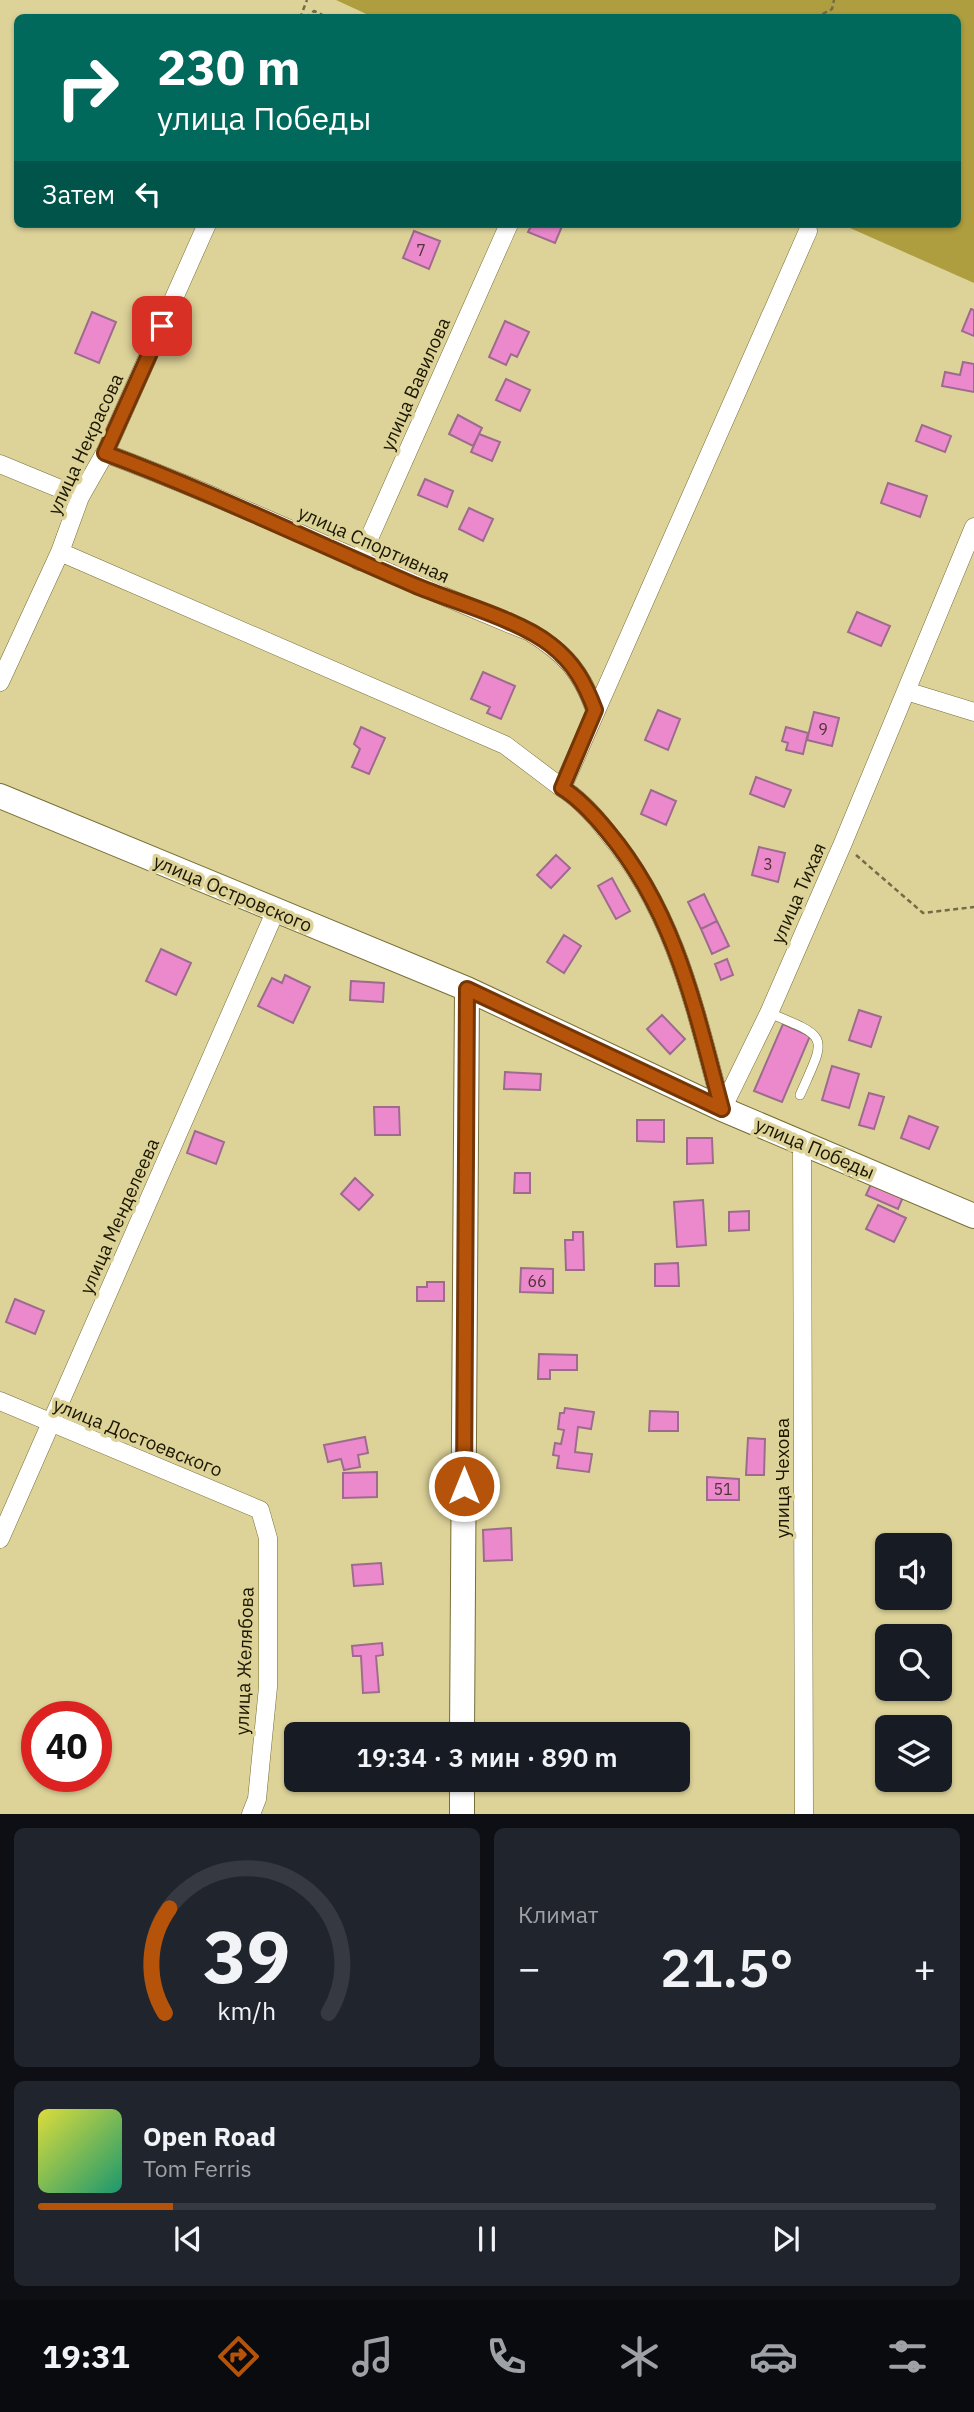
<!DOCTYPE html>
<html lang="ru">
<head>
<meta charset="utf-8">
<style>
  :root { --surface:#171b24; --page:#20242c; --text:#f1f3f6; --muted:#9ea1a6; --line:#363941; --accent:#b45309 }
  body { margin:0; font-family:"IBM Plex Sans",sans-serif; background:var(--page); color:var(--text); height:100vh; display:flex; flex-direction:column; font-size:26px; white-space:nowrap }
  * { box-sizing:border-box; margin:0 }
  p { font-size:23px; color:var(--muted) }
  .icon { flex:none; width:38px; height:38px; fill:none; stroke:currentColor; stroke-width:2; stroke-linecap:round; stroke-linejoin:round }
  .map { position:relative; height:1814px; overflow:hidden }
  .drawer { display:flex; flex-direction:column; gap:14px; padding:14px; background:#0d0f14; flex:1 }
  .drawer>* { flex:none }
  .banner { position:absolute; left:14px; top:14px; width:947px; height:214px; border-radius:10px; box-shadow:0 2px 5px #0004; background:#00695c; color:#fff; overflow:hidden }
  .buttons { position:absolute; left:875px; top:1533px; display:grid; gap:14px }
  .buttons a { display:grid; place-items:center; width:77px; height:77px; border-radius:10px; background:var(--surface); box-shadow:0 2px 5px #0004; font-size:35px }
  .speed { position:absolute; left:21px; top:1701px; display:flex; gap:14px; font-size:35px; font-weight:700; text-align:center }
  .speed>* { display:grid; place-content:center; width:91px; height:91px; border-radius:50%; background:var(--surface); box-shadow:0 2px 5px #0004; line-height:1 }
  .speed .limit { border:10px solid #d22; background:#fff; color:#111 }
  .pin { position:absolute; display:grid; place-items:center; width:60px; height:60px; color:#fff; margin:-30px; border-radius:14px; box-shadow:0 4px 10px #0006 }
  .me { position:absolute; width:77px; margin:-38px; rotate:0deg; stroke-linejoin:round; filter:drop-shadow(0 0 5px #0008) }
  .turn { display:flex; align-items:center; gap:24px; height:147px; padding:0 28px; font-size:32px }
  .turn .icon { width:91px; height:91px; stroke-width:2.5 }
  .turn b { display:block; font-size:49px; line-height:60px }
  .then { display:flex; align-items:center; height:66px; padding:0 28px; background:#0003; gap:14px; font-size:26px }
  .big { font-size:52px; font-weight:600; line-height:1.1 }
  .drawer .widget { flex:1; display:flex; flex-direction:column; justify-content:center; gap:10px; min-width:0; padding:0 24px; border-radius:10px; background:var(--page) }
  .drawer .dial { align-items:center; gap:0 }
  .dial svg { height:182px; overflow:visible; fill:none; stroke:var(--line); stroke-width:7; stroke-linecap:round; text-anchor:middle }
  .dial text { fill:var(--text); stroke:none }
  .song { display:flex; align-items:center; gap:21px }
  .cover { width:84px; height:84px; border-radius:10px; background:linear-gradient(135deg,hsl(60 70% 55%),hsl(160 70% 35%)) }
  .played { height:7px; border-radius:4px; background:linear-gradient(90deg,var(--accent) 15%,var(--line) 15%) }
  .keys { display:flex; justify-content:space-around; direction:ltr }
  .heat { display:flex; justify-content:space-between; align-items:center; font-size:38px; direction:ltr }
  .drawer .tiles { flex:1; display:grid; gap:14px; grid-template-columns:1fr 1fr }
  .widget:last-child { grid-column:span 2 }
  .trip { position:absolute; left:284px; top:1722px; width:406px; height:70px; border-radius:10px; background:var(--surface); box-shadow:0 2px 5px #0004; font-weight:600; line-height:70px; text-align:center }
  .tabs { display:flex; height:112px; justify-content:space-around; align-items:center; background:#090b0e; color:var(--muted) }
  .tabs .icon { width:49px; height:49px }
  .tabs .selected { color:var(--accent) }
  .tabs b { font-size:32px; color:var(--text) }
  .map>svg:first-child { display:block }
  .forest { fill:#ae9e3f }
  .building { fill:#ec89cd; stroke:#9d6c8d; stroke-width:2 }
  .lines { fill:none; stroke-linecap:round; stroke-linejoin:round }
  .lane-casing { stroke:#776e36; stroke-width:10 }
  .street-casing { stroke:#776e36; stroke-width:19 }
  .secondary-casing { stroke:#776e36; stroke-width:26 }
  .path { stroke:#736c46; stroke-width:2.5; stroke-dasharray:5 3.5; stroke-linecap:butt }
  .lane { stroke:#fff; stroke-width:9 }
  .street { stroke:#fff; stroke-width:18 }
  .secondary { stroke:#fff; stroke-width:24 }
  .route-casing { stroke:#753606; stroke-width:18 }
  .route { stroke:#b45309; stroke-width:12 }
  .labels { text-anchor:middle; stroke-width:7; stroke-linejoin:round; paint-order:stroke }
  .number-label { font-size:16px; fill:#4f3435 }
  .street-label { font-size:19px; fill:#1b1702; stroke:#ddd399 }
</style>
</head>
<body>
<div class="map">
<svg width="974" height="1814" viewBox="0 0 974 1814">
  <rect width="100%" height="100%" fill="#ddd399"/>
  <path class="forest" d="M336,0h638v283l-133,-59h116v-206h-582z"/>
  <path class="building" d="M532,224h31l-8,19 -27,-11z
    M414,231l26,10 -11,28 -26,-11z
    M971,309l3,1v26l-12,-5z
    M92,312l24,10 -17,41 -24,-10z
    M505,321l24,11 -12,25 -6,-3 -5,11 -17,-8z
    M963,362l11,2v28l-32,-6 3,-14 15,3z
    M506,379l24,11 -10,21 -24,-11z
    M458,415l24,13 -9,18 -24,-12z
    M922,425l29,11 -6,16 -29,-11z
    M479,434l21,8 -8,19 -21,-9z
    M425,479l28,12 -6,16 -29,-12z
    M888,483l39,13 -7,21 -39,-14z
    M469,508l24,11 -10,22 -24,-12z
    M857,612l33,14 -9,20 -33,-14z
    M483,672l32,14 -14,33 -14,-6 3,-6 -19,-8z
    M658,710l22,9 -12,31 -23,-10z
    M814,712l25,6 -7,28 -25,-6z
    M361,727l24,11 -16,36 -17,-7 8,-18 -6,-5z
    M786,727l22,6 -5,21 -17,-4 2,-7 -6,-2z
    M756,777l35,13 -7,17 -34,-13z
    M651,790l25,11 -10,24 -25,-11z
    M759,847l26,6 -7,29 -26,-7z
    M556,855l14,13 -19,20 -14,-13z
    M612,878l18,33 -14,8 -18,-33z
    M704,894l13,27 -16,8 -13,-27z
    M717,921l12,25 -17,8 -11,-25z
    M564,935l17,11 -17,27 -17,-11z
    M161,949l30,14 -15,32 -30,-14z
    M727,959l6,16 -12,5 -6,-16z
    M285,975l25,12 -17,36 -35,-17 14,-28 10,5z
    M351,981l33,2 -1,19 -33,-2z
    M859,1010l22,7 -10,30 -22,-7z
    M662,1015l23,24 -15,15 -23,-25z
    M783,1024l27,12 -28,66 -28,-11z
    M832,1066l27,8 -10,34 -27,-8z
    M505,1072l36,2 -1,16 -36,-1z
    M869,1093l15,4 -10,32 -15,-4z
    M374,1107h25l1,28h-25z
    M909,1116l29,11 -9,22 -28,-11z
    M637,1120h27v22l-27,-1z
    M195,1131l29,11 -8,22 -29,-11z
    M687,1138h25l1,25 -26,1z
    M515,1173h15v20h-16z
    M355,1178l18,17 -14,15 -18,-16z
    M871,1184l32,13 -5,12 -32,-14z
    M703,1200l3,45 -29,2 -3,-45z
    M878,1205l28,13 -12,24 -28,-13z
    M749,1211v19l-20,1v-19z
    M573,1232h10l1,38h-18l-1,-30h8z
    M678,1263l1,23h-24v-22z
    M521,1268l32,1v24l-33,-1z
    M427,1282h17v19h-27v-14h10z
    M15,1299l29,12 -9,23 -29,-12z
    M539,1354l38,1v15h-27v9h-12z
    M565,1408l29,4 -3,17 -13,-2 -3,25 17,2 -3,18 -32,-4 2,-12 -6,-1 2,-12 6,1 3,-14 -6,-1 2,-16h4z
    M650,1411l28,1v19h-29z
    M365,1437l3,16 -10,2 2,12 -16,3 -3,-11 -13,3 -4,-17z
    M748,1438l17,1 -1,36h-18z
    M377,1472v25l-34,1v-25z
    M707,1477l32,2v21h-32z
    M511,1528l1,32 -28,1 -1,-31z
    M381,1563l2,21 -29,2 -2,-21z
    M382,1643l1,12 -7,1 3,36 -16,1 -2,-37h-8l-1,-10z
    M541,1780h31v10h-31z"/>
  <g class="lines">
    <g class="lane-casing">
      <path id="lane" d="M769,1013c62,25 57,23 31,82"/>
    </g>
    <g class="street-casing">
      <path id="street" d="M105,453c144,54 282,122 425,179 35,21 51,39 65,78
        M0,464l80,33
        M60,552l445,193 57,43
        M359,561l150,-337
        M0,682l60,-130 20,-55 25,-44 102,-229
        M906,691l68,21
        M722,1109c-27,-100 -46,-195 -114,-276 -13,-17 -28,-34 -46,-45l246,-557
        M722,1109l47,-96 74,-170 131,-316
        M802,1142l2,672
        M0,1401l260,109 8,28v149l-11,112 -6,15
        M0,1539l276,-629"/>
    </g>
    <g class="secondary-casing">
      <path id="secondary" d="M0,796l467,193 255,120 252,107
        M462,1734l5,-745
        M462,1814v-34"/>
    </g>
    <path class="path" d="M300,18l7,-18
      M306,18l8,-7 15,7
      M815,18l17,-9 2,-9
      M856,855l67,58 51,-6"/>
    <use href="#lane" class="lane"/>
    <use href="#street" class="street"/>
    <use href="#secondary" class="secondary"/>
  </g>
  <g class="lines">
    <g class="route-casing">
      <path id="route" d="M162,326l-57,127c105,39 206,88 309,132 40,17 104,34 137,60 23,18 34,38 44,65l-33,78c18,11 33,28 46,44 68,82 87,177 114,277l-255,-120 -3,497"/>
    </g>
    <use href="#route" class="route"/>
  </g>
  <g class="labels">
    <g class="number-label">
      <text x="421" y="256">7</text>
      <text x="823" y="735">9</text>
      <text x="768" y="870">3</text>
      <text x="537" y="1287">66</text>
      <text x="723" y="1495">51</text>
    </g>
    <g class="street-label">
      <text transform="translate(415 384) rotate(-66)" y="7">улица Вавилова</text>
      <text transform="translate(85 444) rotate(-65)" y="7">улица Некрасова</text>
      <text transform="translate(374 544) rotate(24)" y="7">улица Спортивная</text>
      <text transform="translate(233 893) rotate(23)" y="7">улица Островского</text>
      <text transform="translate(798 893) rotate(-66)" y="7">улица Тихая</text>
      <text transform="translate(815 1148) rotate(23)" y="7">улица Победы</text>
      <text transform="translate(119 1216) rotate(-66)" y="7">улица Менделеева</text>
      <text transform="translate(138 1437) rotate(22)" y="7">улица Достоевского</text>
      <text transform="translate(782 1478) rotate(-90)" y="7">улица Чехова</text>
      <text transform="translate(244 1661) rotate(-88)" y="7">улица Желябова</text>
    </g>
  </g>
</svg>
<div class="buttons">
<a><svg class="icon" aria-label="sound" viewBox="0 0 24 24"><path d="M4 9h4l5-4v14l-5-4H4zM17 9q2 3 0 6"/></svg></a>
<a><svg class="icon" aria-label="search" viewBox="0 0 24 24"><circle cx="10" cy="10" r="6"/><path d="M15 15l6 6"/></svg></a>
<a><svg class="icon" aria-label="layers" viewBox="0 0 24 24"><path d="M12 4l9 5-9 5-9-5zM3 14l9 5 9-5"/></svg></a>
</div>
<div class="speed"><div class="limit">40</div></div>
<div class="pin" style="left:162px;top:326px;background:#d93025"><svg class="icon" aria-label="arrive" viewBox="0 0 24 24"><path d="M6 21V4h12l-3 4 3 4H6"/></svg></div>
<svg class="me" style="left:464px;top:1486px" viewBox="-20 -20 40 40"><circle r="17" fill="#b45309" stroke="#fff" stroke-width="3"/><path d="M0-11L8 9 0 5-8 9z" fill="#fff"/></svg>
<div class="trip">19:34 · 3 мин · 890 m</div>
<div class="banner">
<div class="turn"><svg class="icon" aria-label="right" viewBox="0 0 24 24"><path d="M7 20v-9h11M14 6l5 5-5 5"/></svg><div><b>230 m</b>улица Победы</div></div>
<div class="then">Затем<svg class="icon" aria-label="left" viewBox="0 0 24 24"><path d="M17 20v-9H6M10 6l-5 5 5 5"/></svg></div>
</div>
</div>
<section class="drawer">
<div class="tiles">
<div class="widget dial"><svg viewBox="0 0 100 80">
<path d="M14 69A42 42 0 1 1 86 69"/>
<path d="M14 69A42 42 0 0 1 16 23" stroke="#b45309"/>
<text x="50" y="56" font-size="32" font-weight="700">39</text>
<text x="50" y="72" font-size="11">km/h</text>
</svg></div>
<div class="widget"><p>Климат</p>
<div class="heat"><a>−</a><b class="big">21.5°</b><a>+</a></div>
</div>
<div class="widget">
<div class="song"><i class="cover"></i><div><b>Open Road</b><p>Tom Ferris</p></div></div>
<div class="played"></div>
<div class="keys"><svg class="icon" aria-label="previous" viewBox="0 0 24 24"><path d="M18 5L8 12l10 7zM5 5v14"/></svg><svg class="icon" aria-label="pause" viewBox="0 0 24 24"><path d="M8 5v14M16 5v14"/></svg><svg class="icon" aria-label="next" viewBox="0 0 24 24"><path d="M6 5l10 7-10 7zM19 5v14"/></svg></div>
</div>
</div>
</section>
<nav class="tabs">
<b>19:31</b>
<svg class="icon selected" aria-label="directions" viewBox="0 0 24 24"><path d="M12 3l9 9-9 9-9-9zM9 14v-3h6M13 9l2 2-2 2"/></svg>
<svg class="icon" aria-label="music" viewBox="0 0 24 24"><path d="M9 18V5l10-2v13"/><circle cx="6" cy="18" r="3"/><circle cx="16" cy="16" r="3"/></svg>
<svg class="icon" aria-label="phone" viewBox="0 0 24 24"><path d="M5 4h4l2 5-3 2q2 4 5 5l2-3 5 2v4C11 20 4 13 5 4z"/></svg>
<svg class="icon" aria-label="climate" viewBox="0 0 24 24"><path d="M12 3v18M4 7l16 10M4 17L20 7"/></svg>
<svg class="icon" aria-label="car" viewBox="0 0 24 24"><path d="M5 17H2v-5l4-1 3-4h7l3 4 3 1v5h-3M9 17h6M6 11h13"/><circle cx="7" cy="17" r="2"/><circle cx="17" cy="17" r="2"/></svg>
<svg class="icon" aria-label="filters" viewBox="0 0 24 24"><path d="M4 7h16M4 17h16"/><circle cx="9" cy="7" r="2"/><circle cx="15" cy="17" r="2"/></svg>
</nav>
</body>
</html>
